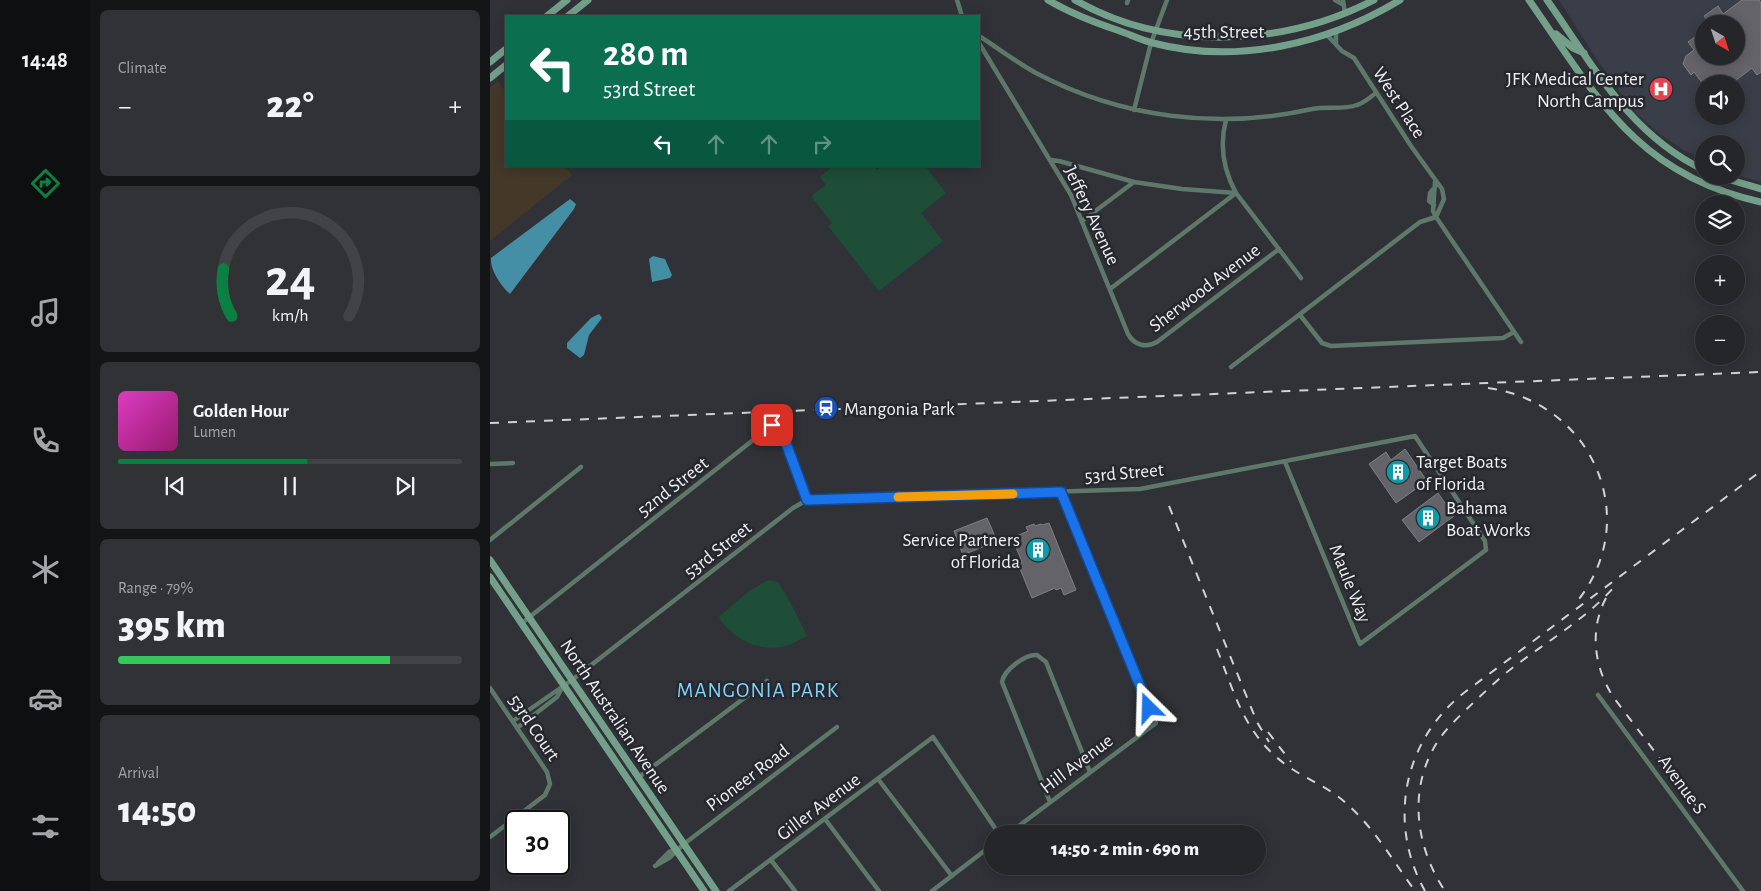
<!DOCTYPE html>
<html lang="en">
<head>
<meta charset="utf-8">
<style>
  :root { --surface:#242629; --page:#303235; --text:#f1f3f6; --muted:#a3a5a8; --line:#414346; --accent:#0b8043 }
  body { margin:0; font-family:"Alegreya Sans",sans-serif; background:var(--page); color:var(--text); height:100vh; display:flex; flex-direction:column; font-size:19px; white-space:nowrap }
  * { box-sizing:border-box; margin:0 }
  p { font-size:16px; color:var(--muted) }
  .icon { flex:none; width:28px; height:28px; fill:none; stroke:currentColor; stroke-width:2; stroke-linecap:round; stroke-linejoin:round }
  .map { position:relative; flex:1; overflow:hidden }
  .sheet { display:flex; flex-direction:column; gap:10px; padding:10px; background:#141517; width:400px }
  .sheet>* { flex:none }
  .hud { position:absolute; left:15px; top:15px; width:475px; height:152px; border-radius:0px; box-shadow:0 2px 12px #0003,0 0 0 1px var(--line); background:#0b6e4f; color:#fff; overflow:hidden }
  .needle { width:32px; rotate:141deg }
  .controls { position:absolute; left:1205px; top:15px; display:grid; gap:10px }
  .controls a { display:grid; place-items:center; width:50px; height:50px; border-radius:50%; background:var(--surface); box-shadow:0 2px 12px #0003,0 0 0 1px var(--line); font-size:25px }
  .speed { position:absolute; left:15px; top:810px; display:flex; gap:10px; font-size:25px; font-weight:700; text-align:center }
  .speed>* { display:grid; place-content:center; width:65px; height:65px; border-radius:50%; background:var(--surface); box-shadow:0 2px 12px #0003,0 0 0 1px var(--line); line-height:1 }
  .speed .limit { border:2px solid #111; border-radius:8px; background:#fff; color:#111 }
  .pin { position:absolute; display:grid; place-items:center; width:42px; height:42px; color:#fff; margin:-21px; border-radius:10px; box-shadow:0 2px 8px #0006 }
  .me { position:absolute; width:55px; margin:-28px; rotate:338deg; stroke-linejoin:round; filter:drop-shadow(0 0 4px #0008) }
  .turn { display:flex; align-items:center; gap:18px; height:105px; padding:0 15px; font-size:22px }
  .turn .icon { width:65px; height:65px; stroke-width:2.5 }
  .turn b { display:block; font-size:35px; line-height:42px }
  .lanes { display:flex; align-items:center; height:48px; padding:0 15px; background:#0003; justify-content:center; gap:25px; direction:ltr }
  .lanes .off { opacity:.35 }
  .big { font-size:38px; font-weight:800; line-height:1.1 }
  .sheet .widget { flex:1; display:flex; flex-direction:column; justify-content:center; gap:8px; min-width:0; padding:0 18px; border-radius:8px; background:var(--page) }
  .sheet .dial { align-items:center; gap:0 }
  .dial svg { height:130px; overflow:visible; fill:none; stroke:var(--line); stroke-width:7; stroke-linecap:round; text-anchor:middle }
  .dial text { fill:var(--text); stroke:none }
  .song { display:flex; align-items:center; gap:15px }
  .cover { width:60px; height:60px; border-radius:8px; background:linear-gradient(135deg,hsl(310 70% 55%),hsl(320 70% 35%)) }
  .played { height:5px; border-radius:2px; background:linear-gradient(90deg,var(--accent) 55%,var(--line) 55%) }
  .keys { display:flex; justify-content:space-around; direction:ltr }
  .heat { display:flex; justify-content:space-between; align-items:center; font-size:28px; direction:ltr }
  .charge { height:8px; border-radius:4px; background:linear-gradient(90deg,#34c759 79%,var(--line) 0) }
  .trip { position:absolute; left:494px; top:825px; width:282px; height:50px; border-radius:25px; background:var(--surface); box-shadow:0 2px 12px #0003,0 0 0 1px var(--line); font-weight:800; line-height:50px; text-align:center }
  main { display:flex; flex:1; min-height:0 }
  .tab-bar { display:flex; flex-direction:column; width:90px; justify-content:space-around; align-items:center; background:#0e0f10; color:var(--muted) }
  .tab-bar .icon { width:35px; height:35px }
  .tab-bar .selected { color:var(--accent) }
  .tab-bar b { font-size:22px; color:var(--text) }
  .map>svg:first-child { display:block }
  .commercial { fill:#443829 }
  .built { fill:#393e48; fill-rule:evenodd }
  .green { fill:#1e4d38 }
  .water { fill:#448fa6 }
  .building { fill:#636369; stroke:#7f7f85 }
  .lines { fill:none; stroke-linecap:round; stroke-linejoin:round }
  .street { stroke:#5e786c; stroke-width:4.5 }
  .secondary { stroke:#74a08b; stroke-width:7 }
  .rail { stroke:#d0d2d5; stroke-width:2; stroke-dasharray:9 9; stroke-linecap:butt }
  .route-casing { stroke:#114b97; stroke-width:12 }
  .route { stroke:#1a73e8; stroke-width:9 }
  .slow { stroke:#f59e0b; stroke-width:9 }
  .labels { text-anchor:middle; stroke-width:5; stroke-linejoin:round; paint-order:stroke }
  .street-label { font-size:19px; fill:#eef0f3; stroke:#26282d }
  .poi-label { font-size:19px; fill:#eef0f3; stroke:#26282d; text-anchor:start }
  .quarter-label { font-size:21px; letter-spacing:1px; fill:#80d4fd; stroke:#26282d }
</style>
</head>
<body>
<main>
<nav class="tab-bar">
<b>14:48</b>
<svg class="icon selected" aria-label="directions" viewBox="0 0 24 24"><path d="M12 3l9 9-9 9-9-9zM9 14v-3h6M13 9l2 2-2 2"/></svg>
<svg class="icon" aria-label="music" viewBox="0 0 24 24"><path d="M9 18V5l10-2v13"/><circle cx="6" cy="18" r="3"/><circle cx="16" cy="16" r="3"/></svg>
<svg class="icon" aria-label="phone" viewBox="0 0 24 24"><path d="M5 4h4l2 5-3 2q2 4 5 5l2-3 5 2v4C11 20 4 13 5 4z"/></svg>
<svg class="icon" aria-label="climate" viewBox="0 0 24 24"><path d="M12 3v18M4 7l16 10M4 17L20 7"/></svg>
<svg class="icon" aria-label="car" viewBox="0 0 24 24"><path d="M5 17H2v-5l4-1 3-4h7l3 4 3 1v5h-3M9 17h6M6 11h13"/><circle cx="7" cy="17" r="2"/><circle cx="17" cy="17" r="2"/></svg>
<svg class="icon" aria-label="filters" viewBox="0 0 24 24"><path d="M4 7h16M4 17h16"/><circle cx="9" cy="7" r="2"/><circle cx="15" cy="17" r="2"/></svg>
</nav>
<section class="sheet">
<div class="widget"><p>Climate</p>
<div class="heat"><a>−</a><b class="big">22°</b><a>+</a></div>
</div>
<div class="widget dial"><svg viewBox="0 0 100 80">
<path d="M14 69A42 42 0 1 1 86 69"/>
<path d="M14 69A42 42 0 0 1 9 40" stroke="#0b8043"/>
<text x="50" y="56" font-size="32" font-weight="700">24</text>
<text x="50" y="72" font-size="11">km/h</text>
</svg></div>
<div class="widget">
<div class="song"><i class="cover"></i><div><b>Golden Hour</b><p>Lumen</p></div></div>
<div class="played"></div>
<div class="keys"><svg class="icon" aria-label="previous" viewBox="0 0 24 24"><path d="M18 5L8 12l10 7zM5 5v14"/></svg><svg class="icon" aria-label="pause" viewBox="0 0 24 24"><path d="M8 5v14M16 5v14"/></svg><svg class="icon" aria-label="next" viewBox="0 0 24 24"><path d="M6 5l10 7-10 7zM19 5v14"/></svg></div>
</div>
<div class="widget"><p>Range · 79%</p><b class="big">395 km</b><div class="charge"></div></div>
<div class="widget"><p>Arrival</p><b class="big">14:50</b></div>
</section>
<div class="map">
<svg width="1271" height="891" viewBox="0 0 1271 891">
  <rect width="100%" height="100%" fill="#303237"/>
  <path class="commercial" d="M8,81l8,11v74h59l7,9 -82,66v-154z"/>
  <path class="built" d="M1069,0h202v182l-25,-7v-31h-32v16l-22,-11 -22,-15 -21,-18 -17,-21 -24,-34zM1214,24h32v32h-32zM1214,84h32v32h-32z"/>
  <path class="green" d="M343,166h41l3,4 6,-4h42l21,27 -25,20 22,28 -64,50 -51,-65 4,-3 -21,-27 15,-11 -6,-8z
    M278,580l10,2 12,20 17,34c-7,3 -14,8 -21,10 -26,7 -54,-7 -67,-29l30,-26z"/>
  <path class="water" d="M80,199l6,5 -2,5 -64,85c-9,-8 -20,-24 -19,-36z
    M163,256l12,3 7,16 -2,3 -18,4 -3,-23z
    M109,314l3,4 -13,17 -5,20 -4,3 -13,-10v-5l24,-25z"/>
  <path class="building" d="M1252,0h17l2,3v69l-4,3 -5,-7 -21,16h-28l-9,-12 -3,3 -8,-11 3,-8 8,-6 -6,-8 16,-12v26h32v-32h-26l-6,-8 14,-10 5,8z
    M915,449l22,32 -31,22 -27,-39 17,-12 5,8z
    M948,493l16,23 -35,26 -17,-22z
    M497,518l10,23 -34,14 -9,-24z
    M559,523l27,67 -12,5 -3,-7 -5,2 -1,-2 -23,10 -14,-34 4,-2 -10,-24 16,-7 -2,-4 8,-3 1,2 6,-2 1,1z"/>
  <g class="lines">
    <path class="street" d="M467,0l5,16
      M845,0l7,4
      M853,0l2,13
      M637,3l1,-3
      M846,31v13
      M837,35l15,16 12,7 57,88 31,43 2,10 -8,18
      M489,36c19,12 37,26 57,37 85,45 183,57 276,36 15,-3 31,1 45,-4 7,-2 13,-8 19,-12
      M489,43l92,152 57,139c7,12 18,14 29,8l122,-93
      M644,110l17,-67 16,-43
      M736,120c-7,26 -3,49 10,73l65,85
      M561,160l8,1 75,21 48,7 54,4
      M945,182l-2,29 3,6 85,125
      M944,205l-5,-4 1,-8 5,-6
      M592,221l52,-39
      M620,289l126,-96
      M810,315l22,28 9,3 172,-8 11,-6
      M741,367l189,-145 16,-5
      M0,464l23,-1
      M0,540l91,-73
      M32,623l250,-198h4l7,10 24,65
      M0,688l57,84 3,12 -5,11 -55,42
      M1108,695l145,196
      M23,721l59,-41 221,-172 14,-8 333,-11 275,-53 70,105 1,9 -126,94 -75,-182
      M27,728l40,-31 6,-11
      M149,777l128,-96
      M388,779l74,97
      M560,802l-48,-120c2,-12 23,-28 35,-27l9,7 44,110
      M335,819l54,72
      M518,834l148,-111 -95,-231
      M281,860l24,31
      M168,863l11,-11 6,-2
      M165,866l14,-8 15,-14 153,-117
      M239,891l204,-154 66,97
      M442,891l60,-46"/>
    <path class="secondary" d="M558,0c22,13 45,22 69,30 12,4 24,10 36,13 84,22 174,1 247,-43
      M585,0c91,52 208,47 299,0
      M1039,0c67,96 108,175 232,202
      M1057,0c45,64 83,135 157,170
      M57,16l20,-16
      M78,16l20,-16
      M1066,34l17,14 11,5
      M0,62l16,-13
      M0,78l16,-13
      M1227,176l44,13
      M0,560l226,331
      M0,577l214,314"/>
    <path class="rail" d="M998,388c105,14 157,133 87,216
      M0,423l1271,-51
      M679,506l88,216 12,20
      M1116,598c-17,32 -12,70 8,100l88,116
      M727,649c19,48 28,87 72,118 19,13 41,21 58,37 27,24 47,58 68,87
      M778,732l23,30
      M953,888c-28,-44 -35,-101 -5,-147 10,-15 24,-27 36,-39 12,-11 24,-23 37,-33 35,-27 75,-50 104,-83
      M935,891c-38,-68 -22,-151 40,-199l296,-221"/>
  </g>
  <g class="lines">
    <g class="route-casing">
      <path id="route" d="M282,425h4l7,10 24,65 254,-8 88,216"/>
    </g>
    <use href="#route" class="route"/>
    <path class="slow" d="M408,497l115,-3"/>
  </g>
  <defs>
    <g id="hospital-disc" transform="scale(1.25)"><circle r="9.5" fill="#e0444e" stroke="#26282d"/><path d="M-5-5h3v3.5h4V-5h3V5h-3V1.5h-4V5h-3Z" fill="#fff"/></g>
    <g id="station-disc" transform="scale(1.25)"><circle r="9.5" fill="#1a4fb4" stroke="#26282d"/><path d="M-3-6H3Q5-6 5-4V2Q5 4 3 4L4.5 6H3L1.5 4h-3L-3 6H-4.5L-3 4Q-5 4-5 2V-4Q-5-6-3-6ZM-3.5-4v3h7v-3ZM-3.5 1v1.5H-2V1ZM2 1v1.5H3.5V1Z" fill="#fff"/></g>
    <g id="building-disc" transform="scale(1.25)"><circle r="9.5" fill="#0f9aa8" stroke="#26282d"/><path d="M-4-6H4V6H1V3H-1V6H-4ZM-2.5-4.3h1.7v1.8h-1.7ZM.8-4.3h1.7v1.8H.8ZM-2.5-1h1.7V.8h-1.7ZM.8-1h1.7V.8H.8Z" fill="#fff"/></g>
  </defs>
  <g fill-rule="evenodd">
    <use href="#hospital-disc" x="1171" y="89"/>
    <use href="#station-disc" x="336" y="408"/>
    <use href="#building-disc" x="908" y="472"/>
    <use href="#building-disc" x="938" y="518"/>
    <use href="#building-disc" x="548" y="550"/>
  </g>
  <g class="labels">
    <g class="street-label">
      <text x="734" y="38">45th Street</text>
      <text transform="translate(910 102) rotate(57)" y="7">West Place</text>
      <text transform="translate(603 215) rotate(65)" y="7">Jeffery Avenue</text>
      <text transform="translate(714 287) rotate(-37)" y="7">Sherwood Avenue</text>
      <text transform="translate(634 472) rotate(-5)" y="7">53rd Street</text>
      <text transform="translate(182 486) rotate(-38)" y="7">52nd Street</text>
      <text transform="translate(227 549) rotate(-38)" y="7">53rd Street</text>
      <text transform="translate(861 583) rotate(68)" y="7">Maule Way</text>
      <text transform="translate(126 716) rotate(56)" y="7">North Australian Avenue</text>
      <text transform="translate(45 727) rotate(56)" y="7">53rd Court</text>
      <text transform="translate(586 763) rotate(-37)" y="7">Hill Avenue</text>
      <text transform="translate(257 777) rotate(-37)" y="7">Pioneer Road</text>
      <text transform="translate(1193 784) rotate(54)" y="7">Avenue S</text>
      <text transform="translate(328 806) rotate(-37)" y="7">Giller Avenue</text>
    </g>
    <g class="poi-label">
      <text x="1154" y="85" text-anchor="end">JFK Medical Center<tspan x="1154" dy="22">North Campus</tspan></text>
      <text x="354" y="415">Mangonia Park</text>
      <text x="926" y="468">Target Boats<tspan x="926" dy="22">of Florida</tspan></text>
      <text x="956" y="514">Bahama<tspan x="956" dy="22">Boat Works</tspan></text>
      <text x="530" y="546" text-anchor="end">Service Partners<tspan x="530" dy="22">of Florida</tspan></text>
    </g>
    <g class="quarter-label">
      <text x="268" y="697">MANGONIA PARK</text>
    </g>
  </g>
</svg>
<div class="controls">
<a><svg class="needle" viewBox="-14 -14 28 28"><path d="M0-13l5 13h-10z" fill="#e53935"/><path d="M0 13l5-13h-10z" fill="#a3a5a8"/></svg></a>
<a><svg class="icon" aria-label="sound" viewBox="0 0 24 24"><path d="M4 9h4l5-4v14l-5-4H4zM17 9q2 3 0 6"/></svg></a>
<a><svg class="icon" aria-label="search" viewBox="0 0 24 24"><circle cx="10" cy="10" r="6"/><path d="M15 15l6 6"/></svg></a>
<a><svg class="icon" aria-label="layers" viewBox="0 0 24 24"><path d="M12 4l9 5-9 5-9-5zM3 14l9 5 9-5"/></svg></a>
<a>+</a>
<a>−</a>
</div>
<div class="speed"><div class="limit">30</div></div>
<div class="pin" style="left:282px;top:425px;background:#d93025"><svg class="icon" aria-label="arrive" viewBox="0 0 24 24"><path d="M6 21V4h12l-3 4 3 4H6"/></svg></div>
<svg class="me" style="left:659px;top:708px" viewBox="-20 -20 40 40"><path d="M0-17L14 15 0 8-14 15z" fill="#1a73e8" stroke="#fff" stroke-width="4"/></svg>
<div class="trip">14:50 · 2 min · 690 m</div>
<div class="hud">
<div class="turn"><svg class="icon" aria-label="left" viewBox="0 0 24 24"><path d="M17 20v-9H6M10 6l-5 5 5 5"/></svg><div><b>280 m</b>53rd Street</div></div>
<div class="lanes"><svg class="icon" aria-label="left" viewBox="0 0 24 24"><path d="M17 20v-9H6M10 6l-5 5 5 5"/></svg><svg class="icon off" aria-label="ahead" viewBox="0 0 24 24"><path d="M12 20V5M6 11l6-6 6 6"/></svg><svg class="icon off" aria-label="ahead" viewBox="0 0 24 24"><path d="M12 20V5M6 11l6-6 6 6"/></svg><svg class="icon off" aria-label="right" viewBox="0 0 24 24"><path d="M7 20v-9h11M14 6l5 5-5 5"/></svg></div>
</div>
</div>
</main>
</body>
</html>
